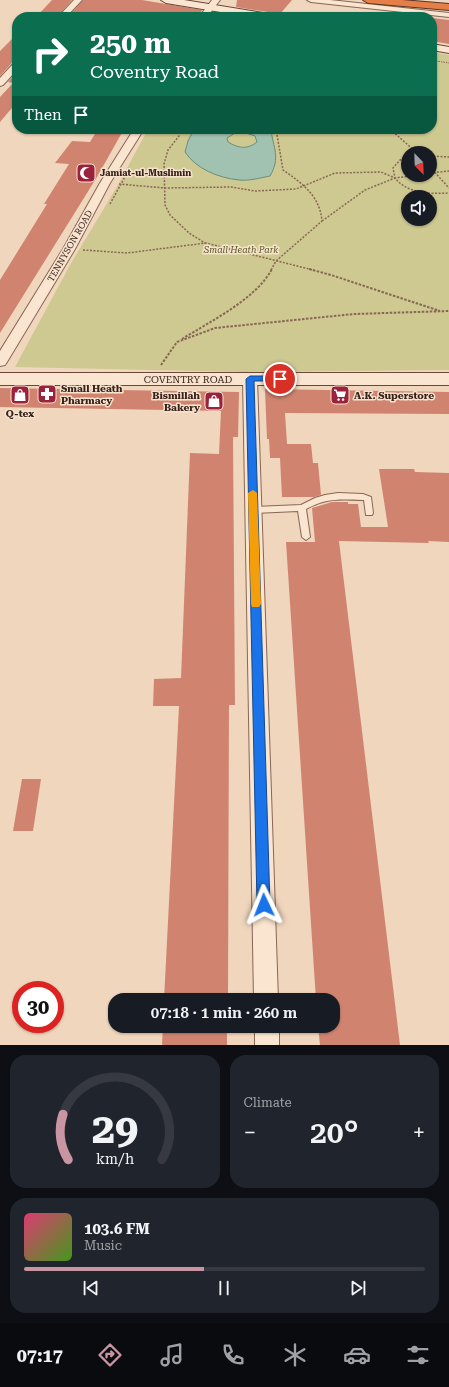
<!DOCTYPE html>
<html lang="en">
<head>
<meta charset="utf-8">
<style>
  :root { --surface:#171b24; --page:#20242c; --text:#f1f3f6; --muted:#9ea1a6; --line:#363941; --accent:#ca95a2 }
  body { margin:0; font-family:"Roboto Serif",serif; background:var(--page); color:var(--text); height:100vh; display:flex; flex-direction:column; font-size:15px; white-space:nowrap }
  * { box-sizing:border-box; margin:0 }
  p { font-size:13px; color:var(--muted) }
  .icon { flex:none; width:22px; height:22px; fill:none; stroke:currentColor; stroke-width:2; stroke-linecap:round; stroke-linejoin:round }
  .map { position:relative; height:1045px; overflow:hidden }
  .details { display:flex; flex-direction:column; gap:10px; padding:10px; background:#0d0f14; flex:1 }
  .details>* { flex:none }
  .top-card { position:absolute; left:12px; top:12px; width:425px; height:122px; border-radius:16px; box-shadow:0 1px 3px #0004; background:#0b6e4f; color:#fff; overflow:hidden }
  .needle { width:26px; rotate:157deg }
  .controls { position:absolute; left:401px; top:146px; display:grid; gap:8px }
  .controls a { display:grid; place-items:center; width:36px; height:36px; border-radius:50%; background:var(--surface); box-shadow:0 1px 3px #0004; font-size:20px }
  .speed { position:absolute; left:12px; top:981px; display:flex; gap:8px; font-size:20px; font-weight:700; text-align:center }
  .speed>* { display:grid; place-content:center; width:52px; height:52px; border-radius:50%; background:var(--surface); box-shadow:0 1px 3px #0004; line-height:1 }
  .speed .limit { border:6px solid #d22; background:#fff; color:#111 }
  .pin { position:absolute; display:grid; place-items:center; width:34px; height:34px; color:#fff; margin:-17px; border:2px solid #fff; border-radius:50%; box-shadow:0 1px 4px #0007 }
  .me { position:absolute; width:44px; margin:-22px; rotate:358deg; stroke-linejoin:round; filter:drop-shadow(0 0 3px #0008) }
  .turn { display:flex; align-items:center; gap:14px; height:84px; padding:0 12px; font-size:18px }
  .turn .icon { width:52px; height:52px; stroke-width:2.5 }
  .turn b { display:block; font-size:28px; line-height:34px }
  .then { display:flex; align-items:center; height:38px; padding:0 12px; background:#0003; gap:8px; font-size:15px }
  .big { font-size:30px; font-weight:600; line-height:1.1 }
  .details .widget { flex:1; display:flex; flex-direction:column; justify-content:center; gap:6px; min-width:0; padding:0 14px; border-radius:16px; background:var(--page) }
  .details .dial { align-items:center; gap:0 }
  .dial svg { height:104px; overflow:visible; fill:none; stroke:var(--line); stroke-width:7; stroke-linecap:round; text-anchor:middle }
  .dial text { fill:var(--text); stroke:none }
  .song { display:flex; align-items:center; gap:12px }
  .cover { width:48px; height:48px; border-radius:6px; background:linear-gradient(135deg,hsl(340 70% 55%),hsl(100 70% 35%)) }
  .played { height:4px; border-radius:2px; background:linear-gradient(90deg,var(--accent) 45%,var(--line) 45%) }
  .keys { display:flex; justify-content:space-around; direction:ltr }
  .heat { display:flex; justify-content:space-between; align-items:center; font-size:22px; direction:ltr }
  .details .tiles { flex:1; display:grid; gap:10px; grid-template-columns:1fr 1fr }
  .widget:last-child { grid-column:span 2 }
  .trip { position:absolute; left:108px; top:993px; width:232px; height:40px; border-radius:16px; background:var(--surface); box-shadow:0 1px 3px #0004; font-weight:600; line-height:40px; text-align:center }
  .tabs { display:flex; height:64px; justify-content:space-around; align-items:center; background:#090b0e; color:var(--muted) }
  .tabs .icon { width:28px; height:28px }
  .tabs .on { color:var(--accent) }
  .tabs b { font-size:18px; color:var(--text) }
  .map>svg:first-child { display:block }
  .green { fill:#cec891; fill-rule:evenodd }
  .water { fill:#a1c1b1; stroke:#688e7d; fill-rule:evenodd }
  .building { fill:#d08470 }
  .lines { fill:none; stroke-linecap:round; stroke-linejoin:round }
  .lane-casing { stroke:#865; stroke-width:2 }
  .street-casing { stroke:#865; stroke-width:2 }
  .secondary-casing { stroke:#6a4739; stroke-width:2 }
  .highway-casing { stroke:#55352a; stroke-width:2 }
  .path-far2 { stroke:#865; stroke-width:1; stroke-dasharray:1.5 1; stroke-linecap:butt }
  .path-far1 { stroke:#865; stroke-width:1.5; stroke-dasharray:2 1.5; stroke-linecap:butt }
  .path { stroke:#865; stroke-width:2; stroke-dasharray:2.5 1.5; stroke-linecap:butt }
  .lane { fill:#fae5d0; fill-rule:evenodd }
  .street { fill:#fae5d0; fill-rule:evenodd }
  .secondary { fill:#fae5d0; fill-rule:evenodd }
  .highway { fill:#e57e47; fill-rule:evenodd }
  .route { fill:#1a73e8; stroke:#114b97 }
  .slow { fill:#f59e0b }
  .labels { text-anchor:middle; stroke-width:3; stroke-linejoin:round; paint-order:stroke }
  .far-poi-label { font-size:9px; font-weight:bold; fill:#37221b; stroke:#f7e2cd; text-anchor:start }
  .far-street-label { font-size:9px; fill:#37221b; stroke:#f7e2cd }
  .far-park-label { font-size:9px; font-style:italic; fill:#525420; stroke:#f7e2cd }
  .street-label { font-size:10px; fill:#37221b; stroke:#f7e2cd }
  .poi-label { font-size:10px; font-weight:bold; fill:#37221b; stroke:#f7e2cd; text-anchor:start }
</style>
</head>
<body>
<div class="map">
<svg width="449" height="1045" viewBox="0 0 449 1045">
  <rect width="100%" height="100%" fill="#f0d6bd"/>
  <path class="green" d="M432,52l17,3v315l-206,2 -228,-5 55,-102 48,-80 30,-56h284zM408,153h22v22h-22zM408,197h22v22h-22z"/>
  <path class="water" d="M194,129h77c2,19 10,28 -1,47 -10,2 -21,5 -31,4 -20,-2 -43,-11 -54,-28l3,-11zM243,132l12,4 2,6c-10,8 -19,6 -29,0l-1,-4 8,-5z"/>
  <path class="building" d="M52,0h20l-15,17h-21z
    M83,0h59l60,10 -4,7h-130z
    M237,0h55l-12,14 -44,-7z
    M432,18l17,2v24l-17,-3z
    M17,34v23l-17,19v-25z
    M17,72v30l-17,20v-25l13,-14 -5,-1z
    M98,129h26l-27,48 -97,156v-53l47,-76h-3l25,-40 -14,-1 17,-22 18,1z
    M0,388l239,4 -1,45h-5l2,268h-6l-1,295h-64l15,-294h-26l1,-27 27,-1 9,-225 29,1 2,-43 -221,-4z
    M265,389l184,3v22l-164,-1 2,31h24l2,19h5l3,32 -7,2h-32l-2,-39h-10l-1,-19h-2z
    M379,469h35l1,3 34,1v69l-21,-1 1,2 -90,-2 61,504h-80l-2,-19h15v-26h-17l-30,-458h29l-3,-34 20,-6h16v2h10l3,23h27z
    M22,779h19l-8,52h-20z
    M163,1026h64v19h-65z"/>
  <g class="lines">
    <g class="lane-casing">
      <path id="lane" d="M338,493l25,1 8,3 2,16 -1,2h-6l-2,-15h-2c-22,-1 -36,-2 -56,9l4,28 -4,3 -4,-3 -4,-26 -45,2 -4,-3 4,-3 48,-2 14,-7 10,-3z"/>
    </g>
    <g class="street-casing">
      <path id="street" d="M74,0h8l-16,17h-8z
        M212,0h8l-13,17h-8z
        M307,0h23l119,13v4l-138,-15z
        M14,63h3v7l-14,15 -3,1v-8z
        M134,129h10l-34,54 -35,66 -68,113 -2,3 -5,1v-15l63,-102 37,-66z
        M250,375l5,1 2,3 21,621h-24l-11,-621 2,-3z
        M255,1026h24v19h-24z"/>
    </g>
    <g class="secondary-casing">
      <path id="secondary" d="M161,0h23l85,14 5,3h-23l-85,-14z
        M432,44l17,3v6l-17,-3z
        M0,373h449v12h-449z"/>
    </g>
    <g class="highway-casing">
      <path id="highway" d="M363,0h39l47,4v6l-81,-7z"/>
    </g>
    <path class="path-far2" d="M436,61l13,2"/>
    <path class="path-far1" d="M182,129l-3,7 -11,14 -4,14 1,41 5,10 19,18 16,10
      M390,129l27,24
      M430,156l19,1
      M430,167l19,21
      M430,173l19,-2
      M417,175l-22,3c13,16 35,16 54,15
      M119,184l46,4 66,-1 24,4 41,-2 39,-16 46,-1 14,6 -2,-10 7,-8 8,-2
      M110,204l17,-31
      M322,221l43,-31 30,-12
      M83,250l44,3 79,-10 107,27
      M271,270l5,-9 46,-40c-2,-25 -20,-38 -39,-51l-7,-41"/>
    <path class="path" d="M309,269l22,6 109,36
      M182,339c29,-18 74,-40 90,-70
      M161,365l16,-23 38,-14 139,-14 95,-3"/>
    <use href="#lane" class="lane"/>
    <use href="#street" class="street"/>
    <use href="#secondary" class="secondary"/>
    <use href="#highway" class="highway"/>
  </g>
  <path class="route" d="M250,376h30l4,3 -4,2h-26l16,524 -2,5 -4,2 -5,-2 -2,-5 -11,-526z"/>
  <path class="slow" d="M253,490l4,3 4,111 -2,3h-7l-1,-3 -3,-111z"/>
  <defs>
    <g id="mosque-square" transform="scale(1)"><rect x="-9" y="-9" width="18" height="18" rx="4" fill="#9a223c" stroke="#f7e2cd"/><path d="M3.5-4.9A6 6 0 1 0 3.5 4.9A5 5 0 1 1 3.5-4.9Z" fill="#fff"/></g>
    <g id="pharmacy-square" transform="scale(1)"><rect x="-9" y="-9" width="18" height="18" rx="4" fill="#9a223c" stroke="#f7e2cd"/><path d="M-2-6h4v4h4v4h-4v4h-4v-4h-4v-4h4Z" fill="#fff"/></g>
    <g id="shop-square" transform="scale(1)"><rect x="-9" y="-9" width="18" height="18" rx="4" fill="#9a223c" stroke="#f7e2cd"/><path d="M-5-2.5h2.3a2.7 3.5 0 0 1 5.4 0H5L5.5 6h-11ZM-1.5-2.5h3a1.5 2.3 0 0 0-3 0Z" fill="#fff"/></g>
    <g id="supermarket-square" transform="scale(1)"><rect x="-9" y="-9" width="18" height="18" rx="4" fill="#9a223c" stroke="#f7e2cd"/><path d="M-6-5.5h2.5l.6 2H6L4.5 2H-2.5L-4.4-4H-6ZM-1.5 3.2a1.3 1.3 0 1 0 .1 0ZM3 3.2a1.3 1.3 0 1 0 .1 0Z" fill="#fff"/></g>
  </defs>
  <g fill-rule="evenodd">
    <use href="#mosque-square" x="86" y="173"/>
    <use href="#pharmacy-square" x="47" y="394"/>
    <use href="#shop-square" x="20" y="395"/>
    <use href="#supermarket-square" x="340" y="395"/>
    <use href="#shop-square" x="214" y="401"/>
  </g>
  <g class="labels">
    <g class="far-poi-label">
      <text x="100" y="176">Jamiat-ul-Muslimin</text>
    </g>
    <g class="far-street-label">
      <text transform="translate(70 246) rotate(-60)" y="3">TENNYSON ROAD</text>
    </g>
    <g class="far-park-label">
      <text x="241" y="253">Small Heath Park</text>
    </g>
    <g class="street-label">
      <text x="188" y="383">COVENTRY ROAD</text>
    </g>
    <g class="poi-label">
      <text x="61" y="392">Small Heath<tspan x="61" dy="12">Pharmacy</tspan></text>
      <text x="200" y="399" text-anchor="end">Bismillah<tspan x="200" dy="12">Bakery</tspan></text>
      <text x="354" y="399">A.K. Superstore</text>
      <text x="20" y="417" text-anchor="middle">Q-tex</text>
    </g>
  </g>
</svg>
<div class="controls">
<a><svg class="needle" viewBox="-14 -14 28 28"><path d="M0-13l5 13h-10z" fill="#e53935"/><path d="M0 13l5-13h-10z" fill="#9ea1a6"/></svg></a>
<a><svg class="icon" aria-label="sound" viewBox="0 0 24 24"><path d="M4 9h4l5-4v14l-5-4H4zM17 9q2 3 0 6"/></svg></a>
</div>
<div class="speed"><div class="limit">30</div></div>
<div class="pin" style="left:280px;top:379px;background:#d93025"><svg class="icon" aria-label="arrive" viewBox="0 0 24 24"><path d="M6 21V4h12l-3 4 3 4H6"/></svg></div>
<svg class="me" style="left:264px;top:905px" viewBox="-20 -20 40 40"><path d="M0-17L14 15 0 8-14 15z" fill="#1a73e8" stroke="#fff" stroke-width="4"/></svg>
<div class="trip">07:18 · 1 min · 260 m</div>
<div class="top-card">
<div class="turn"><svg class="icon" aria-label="right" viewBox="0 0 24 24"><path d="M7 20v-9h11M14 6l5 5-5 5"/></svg><div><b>250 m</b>Coventry Road</div></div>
<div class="then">Then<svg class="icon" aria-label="arrive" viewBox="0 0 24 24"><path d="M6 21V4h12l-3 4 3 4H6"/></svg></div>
</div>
</div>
<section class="details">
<div class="tiles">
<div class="widget dial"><svg viewBox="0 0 100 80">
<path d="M14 69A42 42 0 1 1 86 69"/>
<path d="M14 69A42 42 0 0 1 10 34" stroke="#ca95a2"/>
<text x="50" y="56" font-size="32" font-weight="700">29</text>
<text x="50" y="72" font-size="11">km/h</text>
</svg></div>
<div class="widget"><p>Climate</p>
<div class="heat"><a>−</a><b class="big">20°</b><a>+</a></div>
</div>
<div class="widget">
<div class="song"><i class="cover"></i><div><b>103.6 FM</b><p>Music</p></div></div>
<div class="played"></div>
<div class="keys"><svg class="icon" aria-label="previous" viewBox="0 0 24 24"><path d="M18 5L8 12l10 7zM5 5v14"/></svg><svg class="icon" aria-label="pause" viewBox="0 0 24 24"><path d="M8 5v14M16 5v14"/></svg><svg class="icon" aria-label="next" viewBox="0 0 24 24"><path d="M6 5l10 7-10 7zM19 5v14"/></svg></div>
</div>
</div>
</section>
<nav class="tabs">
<b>07:17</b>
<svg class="icon on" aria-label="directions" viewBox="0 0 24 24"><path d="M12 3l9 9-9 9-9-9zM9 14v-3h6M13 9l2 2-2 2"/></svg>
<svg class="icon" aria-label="music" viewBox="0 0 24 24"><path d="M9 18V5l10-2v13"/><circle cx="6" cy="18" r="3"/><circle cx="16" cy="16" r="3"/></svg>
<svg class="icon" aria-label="phone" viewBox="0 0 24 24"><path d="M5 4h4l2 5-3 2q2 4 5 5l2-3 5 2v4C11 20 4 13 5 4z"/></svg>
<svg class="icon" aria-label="climate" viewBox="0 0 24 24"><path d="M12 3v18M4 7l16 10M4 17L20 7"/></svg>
<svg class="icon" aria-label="car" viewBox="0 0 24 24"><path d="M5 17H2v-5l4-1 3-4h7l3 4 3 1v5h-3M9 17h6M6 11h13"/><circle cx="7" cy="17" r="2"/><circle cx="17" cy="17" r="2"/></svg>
<svg class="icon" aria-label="filters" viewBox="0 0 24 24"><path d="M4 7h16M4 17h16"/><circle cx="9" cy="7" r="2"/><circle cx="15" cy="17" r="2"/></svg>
</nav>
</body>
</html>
